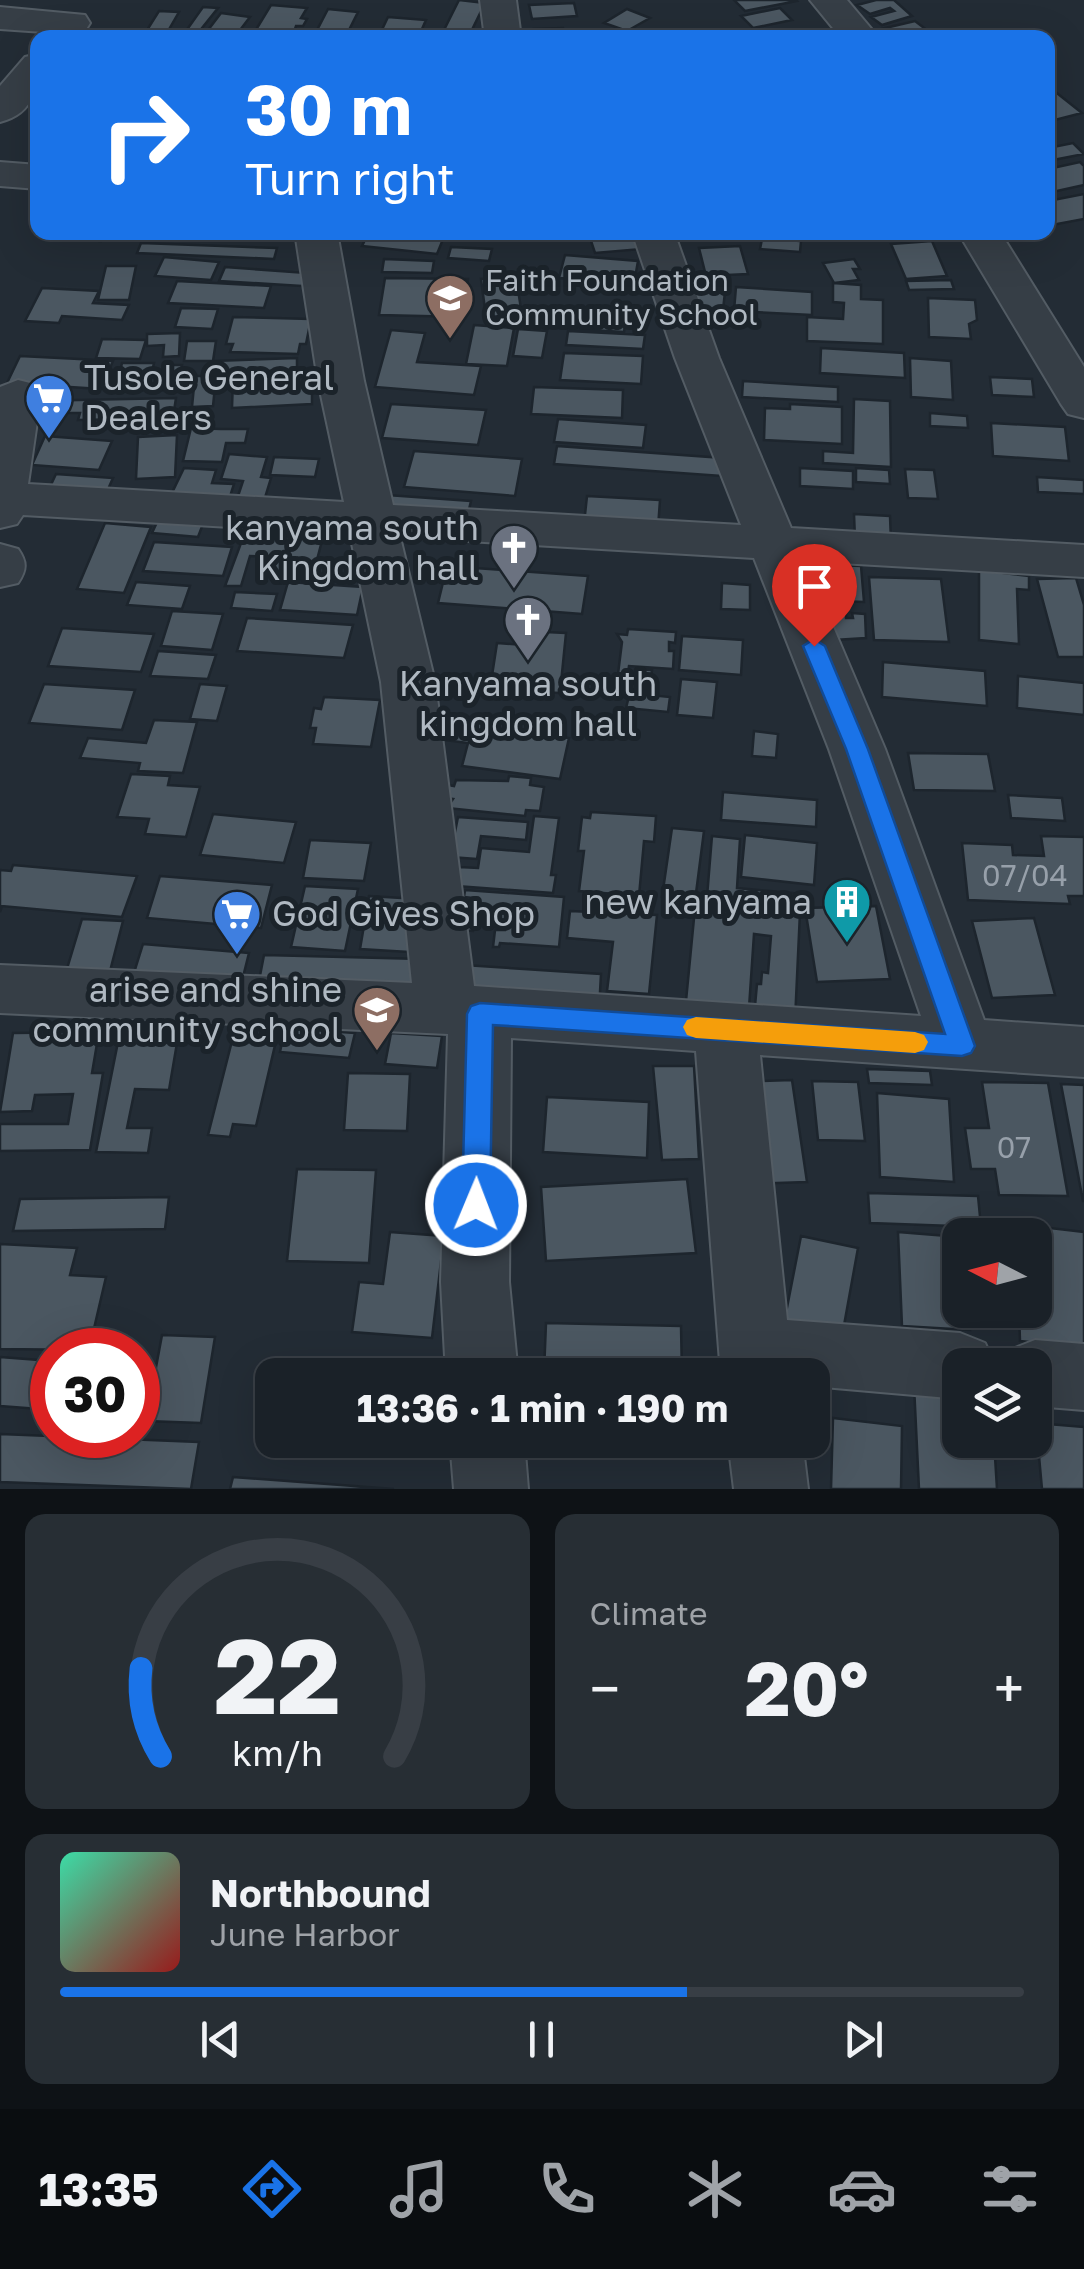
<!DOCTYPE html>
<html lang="en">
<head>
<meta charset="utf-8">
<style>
  :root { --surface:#1a2128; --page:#272e34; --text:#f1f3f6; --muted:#9fa3a8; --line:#383e45; --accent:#1a73e8 }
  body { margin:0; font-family:"Golos Text",sans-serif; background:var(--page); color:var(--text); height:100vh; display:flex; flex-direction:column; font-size:38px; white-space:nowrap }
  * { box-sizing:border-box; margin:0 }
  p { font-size:32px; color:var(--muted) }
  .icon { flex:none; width:55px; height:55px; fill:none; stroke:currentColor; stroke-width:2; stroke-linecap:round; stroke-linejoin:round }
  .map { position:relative; height:1489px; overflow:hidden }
  .details { display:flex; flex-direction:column; gap:25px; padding:25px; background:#0e1216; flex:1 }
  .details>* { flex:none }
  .top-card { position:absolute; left:30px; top:30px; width:1025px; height:210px; border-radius:20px; box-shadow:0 10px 40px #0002,0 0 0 2px var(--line); background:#1a73e8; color:#fff; overflow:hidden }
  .needle { width:65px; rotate:276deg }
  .buttons { position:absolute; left:942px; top:1218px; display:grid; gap:20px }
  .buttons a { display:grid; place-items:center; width:110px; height:110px; border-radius:20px; background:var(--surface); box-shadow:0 10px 40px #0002,0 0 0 2px var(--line); font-size:50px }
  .speed { position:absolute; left:30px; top:1328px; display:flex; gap:20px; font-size:50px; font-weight:700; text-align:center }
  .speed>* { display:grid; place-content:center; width:130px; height:130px; border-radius:50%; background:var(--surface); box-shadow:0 10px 40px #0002,0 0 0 2px var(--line); line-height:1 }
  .speed .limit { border:15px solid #d22; background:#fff; color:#111 }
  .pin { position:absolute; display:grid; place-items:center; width:85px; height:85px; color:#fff; margin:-102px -42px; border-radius:50% 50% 50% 0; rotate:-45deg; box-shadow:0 0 10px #0007 }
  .pin .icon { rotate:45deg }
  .me { position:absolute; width:110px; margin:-55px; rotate:1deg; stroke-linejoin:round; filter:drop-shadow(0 0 8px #0008) }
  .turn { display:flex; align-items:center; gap:35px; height:210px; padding:0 50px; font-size:45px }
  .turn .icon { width:130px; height:130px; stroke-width:2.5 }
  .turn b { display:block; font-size:70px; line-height:85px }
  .big { font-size:75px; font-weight:700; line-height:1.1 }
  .details .tile { flex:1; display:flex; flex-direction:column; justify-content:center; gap:15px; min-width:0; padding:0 35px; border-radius:20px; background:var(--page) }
  .details .dial { align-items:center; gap:0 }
  .dial svg { height:260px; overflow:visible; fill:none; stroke:var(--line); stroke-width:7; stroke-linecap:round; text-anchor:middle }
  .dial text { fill:var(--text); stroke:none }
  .song { display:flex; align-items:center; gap:30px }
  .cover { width:120px; height:120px; border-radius:15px; background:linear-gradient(135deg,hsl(160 70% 55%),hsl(0 70% 35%)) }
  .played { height:10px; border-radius:5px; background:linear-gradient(90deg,var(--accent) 65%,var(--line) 65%) }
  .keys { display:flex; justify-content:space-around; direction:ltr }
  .heat { display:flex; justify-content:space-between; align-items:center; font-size:55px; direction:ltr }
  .details .tiles { flex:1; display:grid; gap:25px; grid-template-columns:1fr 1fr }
  .tile:last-child { grid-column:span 2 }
  .trip { position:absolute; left:255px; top:1358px; width:575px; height:100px; border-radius:20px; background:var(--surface); box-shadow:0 10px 40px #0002,0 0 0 2px var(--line); font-weight:700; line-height:100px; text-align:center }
  .dock { display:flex; height:160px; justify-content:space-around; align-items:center; background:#0a0d10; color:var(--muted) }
  .dock .icon { width:70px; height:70px }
  .dock .on { color:var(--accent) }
  .dock b { font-size:45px; color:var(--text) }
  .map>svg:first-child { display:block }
  .building { fill:#4b5761; stroke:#1d252d; stroke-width:2.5 }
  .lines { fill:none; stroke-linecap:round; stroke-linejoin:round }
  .minor-casing { stroke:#535c64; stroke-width:4 }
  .minor { fill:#363e46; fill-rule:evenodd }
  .route { fill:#1a73e8; stroke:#114b97; stroke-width:2.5 }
  .slow { fill:#f59e0b }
  .labels { text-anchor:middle; stroke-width:10; stroke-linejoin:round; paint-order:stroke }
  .far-poi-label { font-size:30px; fill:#b0b9c2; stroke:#1b232a; text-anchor:start }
  .number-label { font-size:30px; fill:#97a0aa }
  .poi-label { font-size:35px; fill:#b0b9c2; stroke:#1b232a; text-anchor:end }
</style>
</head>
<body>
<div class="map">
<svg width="1084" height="1489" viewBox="0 0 1084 1489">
  <rect width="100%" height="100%" fill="#232c35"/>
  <path class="building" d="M459,0l26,3 -17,35h-28z
    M734,0h62l1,1 -52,10z
    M876,0h18l18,16 -30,9 -11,-8 23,-6 -4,-3 -20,6 -13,-9z
    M574,3l3,13 -45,3 -3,-14z
    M271,5l36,3 -6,10 6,1 -4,7h-7l-4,12h-31l2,-4 -9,-1z
    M203,7l15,1 -24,30h-13z
    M780,8l12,12 -39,8 -12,-12z
    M328,9l30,3 -13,26 -31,-2z
    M627,9l23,9 -23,13 -23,-8z
    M159,11l20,1 -15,26h-22z
    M221,13l29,4 -16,21h-32z
    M388,17l38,3 -8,18h-40z
    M915,21l21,16 -45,1 -10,-9z
    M563,28l2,10h-29l-2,-9z
    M1048,86l34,27 -31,8z
    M1073,143l11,11 -36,7v-13z
    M1080,162l4,4v19l-36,8v-24z
    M1084,194v25l-32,6 -4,-4v-20z
    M55,232h50l-4,9 -49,-3z
    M190,232h55l-2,7 -54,-3z
    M369,232h77l-9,22 -75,-8z
    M637,232l5,17 -47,4 -6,-18z
    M762,239l39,2 -1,11 -40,-3z
    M932,241l15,35 -41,3 -15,-35z
    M141,243l136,5 -3,11 -137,-6z
    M740,246l8,28 -42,2 -7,-28z
    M451,247l41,2 -3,12 -41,-3z
    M565,255l73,6 -4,23 -75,-6z
    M164,257l55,5 -8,18 -56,-4z
    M384,259l50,2 -2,12 -50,-1z
    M854,259l6,10h-7l6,11 -25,3 -11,-20z
    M106,266h30l-7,34h-31z
    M225,267l82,6 -5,13 -83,-5z
    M516,277l6,38 -36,2 -5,-38z
    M385,278l83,1 -4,38 -85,-2z
    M951,280l3,9 -45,1 -3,-9z
    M177,281l94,5 -7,22 -96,-5z
    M695,281l31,2 -4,36 -31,-3z
    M833,283l28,2v14l22,1v44l-76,-3v-24l36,2 1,-16 -11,-1z
    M736,287l76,5v23l-78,-4z
    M42,288l57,3 -6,12 36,2 -7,15 -60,-4 -3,7 -34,-2z
    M928,298l47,2 2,20 -8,4 2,15 -42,-2z
    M543,307l84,5 -3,20 -85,-5z
    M181,308l37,1 -6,20 -37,-2z
    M233,317l78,2 -5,25h-6l-2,10 -68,-2 3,-8h-7z
    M474,325l40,3 -7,38 -41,-2z
    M518,329l29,2 -5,27 -29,-2z
    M391,330l34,3 -8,29 64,4 -7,29 -99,-8z
    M568,331l77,4 -2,14 -77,-4z
    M180,333l-1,23 -16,1 1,-12 -17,1v-12z
    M102,339l44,1 -6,19 -44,-1z
    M187,341h29l-3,20h-29z
    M821,348l83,5 1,25 -85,-5z
    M564,353l79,3 -2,28 -81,-4z
    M20,356l59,3 34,2 -12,28 -94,-6z
    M297,358v12l-85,3 1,-12z
    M910,358l41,3 2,39 -42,-3z
    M122,363h32l-6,26h-32z
    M165,365h17l-5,26 -18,-1z
    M312,375v29l-80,4 1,-29z
    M195,376h21l-3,30 -21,1z
    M990,377l42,2 2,18 -42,-2z
    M743,381l95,6v15l-96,-5z
    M534,387l89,3 -1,28 -91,-4z
    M176,398l-5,33 -40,1 2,-13 -55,1 2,-7h-16l-1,6h-25l3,-9h-13l2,-9z
    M854,399l36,2 1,66 -68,-4v-12l30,2z
    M391,404l95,6 -8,35 -96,-7z
    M790,404l52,3v37l-78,-4 1,-32 25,1z
    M930,413l37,3 1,12 -38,-2z
    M558,419l88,6 -3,23 -89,-6z
    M991,423l74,4 4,34 -76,-5z
    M191,428l30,1h27l-3,14h-19l-4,19 -39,-1z
    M177,435l-2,42 -39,2 2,-42z
    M45,436l67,5 -13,29 -67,-5z
    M557,446l166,12 -1,18 -168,-12z
    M414,451l108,8 -7,37 -111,-9z
    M229,454l38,3 -6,20 10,1 -8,26 -27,-2 7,-21 -22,-2z
    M274,457l45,2 -4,18 -45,-2z
    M184,468l32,2 -4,13 22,1 -6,19 -59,-4z
    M800,468l53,3v18l-53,-3z
    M856,468l33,2 1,14 -34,-2z
    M905,469l29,1 4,29 -30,-1z
    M56,474l57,4 -8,18 -57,-5z
    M1037,477l47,3v14l-46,-2z
    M387,495l84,6 -4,17 -84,-7z
    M587,496l73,4 -2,28 -74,-4z
    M854,514l36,2 1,26 -36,-3z
    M158,520l45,4 -5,13 -46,-4z
    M105,523l46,4 -27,66 -47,-4z
    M247,527l77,6 -12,46 -42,-2 6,-20 -26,-1 -9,30h-16z
    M154,542l78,5 -9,29 -80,-5z
    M809,564l52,2 3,36 -53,-2z
    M447,566l141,10 -6,38 -144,-11z
    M979,570l50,6v14l-12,-1 2,55 -40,-4z
    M869,577l72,2 8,63 -75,-2z
    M1076,578l8,27v52h-26l-21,-78z
    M136,582l54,4 -8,23 -55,-4z
    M288,582l75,5 -6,28 -77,-5z
    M722,583l28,2v25l-29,-1z
    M235,592l42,2 -5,17 -41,-3z
    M817,607l9,1v4l20,-2v8h7l-1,-5 13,1 1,24 -48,3z
    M172,611l51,3 -11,36 -51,-4z
    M247,618l106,7 -9,33 -107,-7z
    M62,628l92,6 -13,38 -93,-6z
    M628,629l48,3 -1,11 -6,-1v9h5l-1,18 -44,-3 -1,7 -10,1 4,-32 -5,-8 10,1z
    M525,631l41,2 -6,60 -43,-2 1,-8 -27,-1 6,-39 26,2z
    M682,636l61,4 -2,35 -62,-5z
    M158,651l58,4 -8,24 -58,-3z
    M883,662l102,9 2,35 -105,-9z
    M636,669l16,1 -3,25 21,2 -2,15 -42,-4z
    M1018,676l66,7v32l-67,-7z
    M681,679l36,3 -4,36 -36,-3z
    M44,684l91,6 -13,40 -93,-7z
    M200,684l27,2 -10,35 -27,-2z
    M324,697l56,3 -9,47 -58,-3 3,-16h-6l4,-20 7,1z
    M445,717l44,5 -1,5 81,11 -9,41 -98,-13 6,-23 -31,-4z
    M154,720l43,2 -14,51 -45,-2 2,-8 -60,-5 8,-20 58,5z
    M754,731l24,3 -2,24 -24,-2z
    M908,753l80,1 7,37 -81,-1z
    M131,774l39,2 -2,9 32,2 -14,50 -41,-3 4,-15 -32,-2z
    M509,776l22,2 -1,7 14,2 -4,24 -14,-1 -1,6 -78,-8 6,-9 -7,-1 2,-13 6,1 2,-6 52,1z
    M723,792l94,8 -1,27 -95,-7z
    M1008,795l54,3 3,23 -54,-3z
    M591,812l65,4 -2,26 -10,-1 -5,55 -60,-5 5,-40h-6l4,-34 8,1z
    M213,814l83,8 -12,41 -84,-8z
    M534,816l25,2 -8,57h5l-3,18 -97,-7 3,-19 19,1 3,-20 48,4z
    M458,817l70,5 -2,18 -45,-4 -4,23 -27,-2z
    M672,828l32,3 -9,70 -33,-4z
    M745,835l72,8 -3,42 -73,-8z
    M712,836l28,3 -3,49 65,6v12l-95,-9z
    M1041,836l43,1v59h-16l2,8 -102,-4 -6,-57 50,2 1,10 31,1z
    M310,840l61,3 -7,38 -61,-3z
    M13,865l124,11 -15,41 -120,-11 -2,6v-42l11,1z
    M160,876l112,9 -11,43 -114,-10z
    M305,886l53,3 -13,62 -54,-4z
    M465,890l99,7 -5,50 -59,-4 -1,4h-6l2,-17h10l1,-4 -32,-2 -1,7 -12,-1 -4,-26 16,2 1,-8 -10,-1z
    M369,896l49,3 -9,53 -49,-3z
    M876,906l14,73 -73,3 -12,-74z
    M695,908l95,9v-7l10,2 -5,109 -41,-4 3,-33h4l1,-12 6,1 3,-37 -17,-2 -5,74 -63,-7z
    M570,911l87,4 -8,79 -42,-3 6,-49 -46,-4z
    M1034,918l21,77 -63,3 -20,-77z
    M82,919l41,2 -14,54 -43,-3z
    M143,944l106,9 -8,32 -108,-9z
    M264,955l158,4 -4,36 -161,-4z
    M464,965l137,9 -2,36 -139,-9z
    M285,1028l70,5 -6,25 -69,-6z
    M99,1032l-7,41h11l-13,77 -90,1v-27h68l5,-30 -38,1 -3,16 -32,1 13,-79z
    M391,1033l51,3 -5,32 -52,-4z
    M233,1037l43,4 -20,85 -23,-2 -3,13 -22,-2z
    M118,1042l59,1 -8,47 -34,-1 -8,39h25l-4,25 -52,-1z
    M653,1066h41l5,93 -37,1z
    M867,1069l63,2 2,14 -63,-2z
    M348,1073l62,1 -3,57 -63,-1z
    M792,1080l15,102 -63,2 -13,-102z
    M812,1081l46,1 7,59 -47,-1z
    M982,1082l66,1 20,113 -69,-1 -4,-26h-24l-6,-41h24z
    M1061,1084l23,1v116h-1z
    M877,1093l72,6 5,83 -74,-5z
    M547,1097l102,5 -2,56 -104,-6z
    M297,1169l79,1 -7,93 -82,-2z
    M687,1179l9,74 -150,8 -5,-74z
    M868,1193l110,3 3,31 -111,-4z
    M169,1197l-4,32 -152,2 7,-32z
    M1016,1224l68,8v116l-64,-7 -1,-31h16v-75h-19z
    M390,1232l54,4 -12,102 -80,-6 7,-50 24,2z
    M898,1232l62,5v73h9l1,20 -68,-4z
    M801,1236l57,12 -17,94 -58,-14z
    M0,1244l77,4 -7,27 36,2 -17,73 -89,-1z
    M546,1323l135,3 1,49 -138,-2z
    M162,1335l53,2 -14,86 -55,-2z
    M0,1357l52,4v49l-52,-4z
    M914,1385l46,4v51h34l3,49h-78z
    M833,1418l69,8 -1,63h-70z
    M1036,1423l48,4v62h-42z
    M0,1434l199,8 -8,47 -191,-7z
    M668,1440h62v12l-63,-3z
    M233,1477l161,12h-164z"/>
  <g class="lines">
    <g class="minor-casing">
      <path id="minor" d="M480,0h36l5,38h-36z
        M810,0h37l32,38h-38z
        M0,7l85,8 5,8 -5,8 -13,3 -72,-5z
        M38,54c0,31 -2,59 -38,68v-36l25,-29z
        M0,162l38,3v24l-38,-3z
        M295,232h42l27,149 29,124 348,20 -66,-167 -43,-126h42l45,126 72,170 293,17v32l-279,-16 80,188 99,271 100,7v50l-324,-22 27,265 173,13 25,10 10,22h-35v34l-148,-13v-11h-91l-25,-324 -185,-13 -2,244 9,93h-72l-5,-93 7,-248 -448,-21v-48l412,18 -31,-301 -31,-148 -327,-19 -6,9 -17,4v-141l18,-7 16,4 7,10 -13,90 316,18 -26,-121zM400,537l354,21 75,191 92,267 -447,-30 -39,-304z
        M958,232h42l84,135v51l-16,-4 -7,-10z
        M0,544l18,5c9,13 9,20 0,34l-18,4z
        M1035,1340l49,4v66l-49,-4v-41h-32l7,-15z
        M450,1440h74l4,49h-74z
        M728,1440h74l6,49h-74z"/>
    </g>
    <use href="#minor" class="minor"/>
  </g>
  <path class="route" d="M814,639l11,7 43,103 107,297 -4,7 -9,3 -469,-31 -3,180 -4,9 -10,3 -10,-3 -4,-9 5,-191 4,-8 9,-3 465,31 -99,-285 -43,-103z"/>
  <path class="slow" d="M696,1017l219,15 9,3 4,7 -4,8 -9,3 -219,-15 -9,-3 -4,-8 4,-7z"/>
  <defs>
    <g id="school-pin" transform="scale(2.5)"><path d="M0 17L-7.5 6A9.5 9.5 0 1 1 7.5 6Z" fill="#8d6e63" stroke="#1b232a"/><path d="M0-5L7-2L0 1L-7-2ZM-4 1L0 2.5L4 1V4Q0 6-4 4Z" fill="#fff"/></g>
    <g id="supermarket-pin" transform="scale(2.5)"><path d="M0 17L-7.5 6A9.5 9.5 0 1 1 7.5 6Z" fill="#3f7fe0" stroke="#1b232a"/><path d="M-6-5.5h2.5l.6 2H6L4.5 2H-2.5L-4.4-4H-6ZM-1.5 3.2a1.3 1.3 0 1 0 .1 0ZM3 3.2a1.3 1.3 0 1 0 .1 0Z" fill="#fff"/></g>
    <g id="church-pin" transform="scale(2.5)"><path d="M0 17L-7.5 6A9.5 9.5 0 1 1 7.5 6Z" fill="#6b7280" stroke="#1b232a"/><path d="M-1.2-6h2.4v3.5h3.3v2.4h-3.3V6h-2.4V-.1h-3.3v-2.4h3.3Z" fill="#fff"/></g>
    <g id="building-pin" transform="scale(2.5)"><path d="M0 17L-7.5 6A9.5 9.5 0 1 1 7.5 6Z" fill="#0f9aa8" stroke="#1b232a"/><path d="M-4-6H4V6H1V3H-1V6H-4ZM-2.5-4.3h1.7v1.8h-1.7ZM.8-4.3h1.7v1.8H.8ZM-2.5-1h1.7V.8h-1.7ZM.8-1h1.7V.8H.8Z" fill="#fff"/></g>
  </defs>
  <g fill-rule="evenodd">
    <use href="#school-pin" x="450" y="298"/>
    <use href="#supermarket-pin" x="49" y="398"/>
    <use href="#church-pin" x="514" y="548"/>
    <use href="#church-pin" x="528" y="620"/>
    <use href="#building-pin" x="847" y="902"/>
    <use href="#supermarket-pin" x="237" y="914"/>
    <use href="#school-pin" x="377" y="1010"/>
  </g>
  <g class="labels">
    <g class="far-poi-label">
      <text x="485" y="291">Faith Foundation<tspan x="485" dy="34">Community School</tspan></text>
    </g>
    <g class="number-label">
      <text x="1025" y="886">07/04</text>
      <text x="1014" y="1158">07</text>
    </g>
    <g class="poi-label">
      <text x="84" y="390" text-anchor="start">Tusole General<tspan x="84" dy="40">Dealers</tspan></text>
      <text x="479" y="540">kanyama south<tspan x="479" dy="40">Kingdom hall</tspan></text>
      <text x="528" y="696" text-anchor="middle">Kanyama south<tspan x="528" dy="40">kingdom hall</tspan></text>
      <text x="812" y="914">new kanyama</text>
      <text x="272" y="926" text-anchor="start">God Gives Shop</text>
      <text x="342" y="1002">arise and shine<tspan x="342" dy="40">community school</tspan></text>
    </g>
  </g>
</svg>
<div class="buttons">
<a><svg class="needle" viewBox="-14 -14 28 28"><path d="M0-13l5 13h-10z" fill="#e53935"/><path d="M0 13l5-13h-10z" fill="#9fa3a8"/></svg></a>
<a><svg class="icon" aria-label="layers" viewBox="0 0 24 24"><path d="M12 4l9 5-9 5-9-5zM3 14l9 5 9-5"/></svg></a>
</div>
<div class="speed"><div class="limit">30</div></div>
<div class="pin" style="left:814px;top:646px;background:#d93025"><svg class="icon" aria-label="arrive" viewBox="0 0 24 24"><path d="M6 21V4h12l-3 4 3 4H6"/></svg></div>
<svg class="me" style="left:476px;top:1205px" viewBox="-20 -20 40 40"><circle r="17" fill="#1a73e8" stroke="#fff" stroke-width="3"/><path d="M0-11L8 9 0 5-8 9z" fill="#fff"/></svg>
<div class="trip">13:36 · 1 min · 190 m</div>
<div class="top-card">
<div class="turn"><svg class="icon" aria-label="right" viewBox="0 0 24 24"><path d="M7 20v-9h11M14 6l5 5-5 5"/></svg><div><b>30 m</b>Turn right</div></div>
</div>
</div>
<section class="details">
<div class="tiles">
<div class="tile dial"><svg viewBox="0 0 100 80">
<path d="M14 69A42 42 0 1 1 86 69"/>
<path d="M14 69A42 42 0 0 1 8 42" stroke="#1a73e8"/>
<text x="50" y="56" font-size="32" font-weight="700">22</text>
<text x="50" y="72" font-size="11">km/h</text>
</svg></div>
<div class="tile"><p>Climate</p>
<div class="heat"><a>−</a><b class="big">20°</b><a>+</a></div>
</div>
<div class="tile">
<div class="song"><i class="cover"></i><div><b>Northbound</b><p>June Harbor</p></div></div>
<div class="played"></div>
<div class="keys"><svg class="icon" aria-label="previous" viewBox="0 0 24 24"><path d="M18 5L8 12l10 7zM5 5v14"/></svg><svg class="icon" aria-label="pause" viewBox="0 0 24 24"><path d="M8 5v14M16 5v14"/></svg><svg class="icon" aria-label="next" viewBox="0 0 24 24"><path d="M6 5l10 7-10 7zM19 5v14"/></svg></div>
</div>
</div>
</section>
<nav class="dock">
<b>13:35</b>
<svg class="icon on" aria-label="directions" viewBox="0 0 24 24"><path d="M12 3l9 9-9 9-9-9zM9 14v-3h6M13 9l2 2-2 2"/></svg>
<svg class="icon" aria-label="music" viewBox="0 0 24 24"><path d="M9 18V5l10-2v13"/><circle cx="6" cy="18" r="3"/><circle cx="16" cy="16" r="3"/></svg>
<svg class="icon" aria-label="phone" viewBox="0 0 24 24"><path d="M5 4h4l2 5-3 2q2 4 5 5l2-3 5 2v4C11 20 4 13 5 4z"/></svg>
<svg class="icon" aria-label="climate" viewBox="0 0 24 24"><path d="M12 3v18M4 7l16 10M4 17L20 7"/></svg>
<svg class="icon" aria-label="car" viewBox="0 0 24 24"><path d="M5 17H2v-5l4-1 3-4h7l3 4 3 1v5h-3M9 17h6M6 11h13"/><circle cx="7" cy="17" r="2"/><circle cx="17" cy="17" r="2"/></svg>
<svg class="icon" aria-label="filters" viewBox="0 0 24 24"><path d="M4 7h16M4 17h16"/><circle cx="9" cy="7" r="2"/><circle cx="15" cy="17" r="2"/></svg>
</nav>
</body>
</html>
